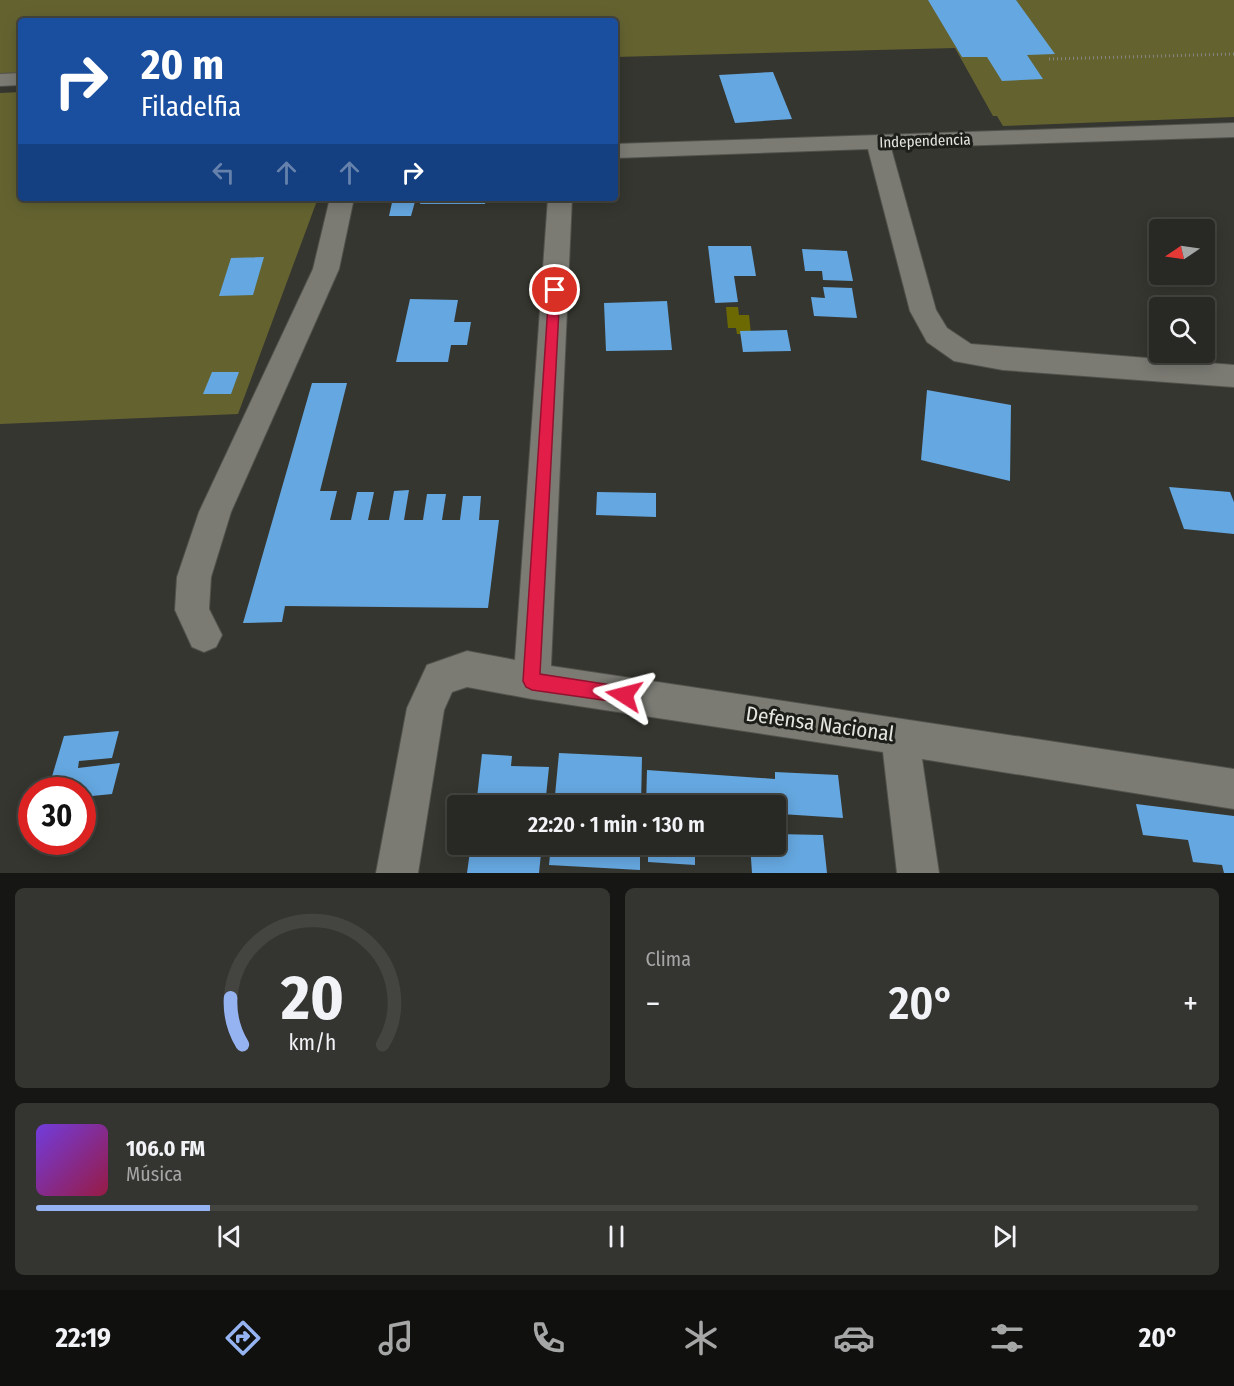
<!DOCTYPE html>
<html lang="es">
<head>
<meta charset="utf-8">
<style>
  :root { --surface:#282824; --page:#343431; --text:#f1f3f6; --muted:#a5a6a6; --line:#444441; --accent:#95b2f1 }
  body { margin:0; font-family:"Fira Sans Condensed",sans-serif; background:var(--page); color:var(--text); height:100vh; display:flex; flex-direction:column; font-size:22px; white-space:nowrap }
  * { box-sizing:border-box; margin:0 }
  p { font-size:20px; color:var(--muted) }
  .icon { flex:none; width:33px; height:33px; fill:none; stroke:currentColor; stroke-width:2; stroke-linecap:round; stroke-linejoin:round }
  .map { position:relative; height:873px; overflow:hidden }
  .side { display:flex; flex-direction:column; gap:15px; padding:15px; background:#161614; flex:1 }
  .side>* { flex:none }
  .hud { position:absolute; left:18px; top:18px; width:600px; height:183px; border-radius:6px; box-shadow:0 3px 15px #0003,0 0 0 2px var(--line); background:#1a4fa0; color:#fff; overflow:hidden }
  .needle { width:39px; rotate:257deg }
  .fabs { position:absolute; left:1149px; top:219px; display:grid; gap:12px }
  .fabs a { display:grid; place-items:center; width:66px; height:66px; border-radius:6px; background:var(--surface); box-shadow:0 3px 15px #0003,0 0 0 2px var(--line); font-size:30px }
  .speed { position:absolute; left:18px; top:777px; display:flex; gap:12px; font-size:30px; font-weight:700; text-align:center }
  .speed>* { display:grid; place-content:center; width:78px; height:78px; border-radius:50%; background:var(--surface); box-shadow:0 3px 15px #0003,0 0 0 2px var(--line); line-height:1 }
  .speed .limit { border:9px solid #d22; background:#fff; color:#111 }
  .pin { position:absolute; display:grid; place-items:center; width:51px; height:51px; color:#fff; margin:-26px; border:3px solid #fff; border-radius:50%; box-shadow:0 2px 6px #0007 }
  .me { position:absolute; width:66px; margin:-33px; rotate:279deg; stroke-linejoin:round; filter:drop-shadow(0 0 4px #0008) }
  .turn { display:flex; align-items:center; gap:21px; height:126px; padding:0 24px; font-size:27px }
  .turn .icon { width:78px; height:78px; stroke-width:2.5 }
  .turn b { display:block; font-size:42px; line-height:51px }
  .lanes { display:flex; align-items:center; height:57px; padding:0 24px; background:#0003; justify-content:center; gap:30px; direction:ltr }
  .lanes .off { opacity:.35 }
  .big { font-size:45px; font-weight:600; line-height:1.1 }
  .side .tile { flex:1; display:flex; flex-direction:column; justify-content:center; gap:9px; min-width:0; padding:0 21px; border-radius:9px; background:var(--page) }
  .side .dial { align-items:center; gap:0 }
  .dial svg { height:156px; overflow:visible; fill:none; stroke:var(--line); stroke-width:7; stroke-linecap:round; text-anchor:middle }
  .dial text { fill:var(--text); stroke:none }
  .song { display:flex; align-items:center; gap:18px }
  .cover { width:72px; height:72px; border-radius:9px; background:linear-gradient(135deg,hsl(260 70% 55%),hsl(340 70% 35%)) }
  .played { height:6px; border-radius:3px; background:linear-gradient(90deg,var(--accent) 15%,var(--line) 15%) }
  .keys { display:flex; justify-content:space-around; direction:ltr }
  .heat { display:flex; justify-content:space-between; align-items:center; font-size:33px; direction:ltr }
  .side .tiles { flex:1; display:grid; gap:15px; grid-template-columns:1fr 1fr }
  .tile:last-child { grid-column:span 2 }
  .trip { position:absolute; left:447px; top:795px; width:339px; height:60px; border-radius:6px; background:var(--surface); box-shadow:0 3px 15px #0003,0 0 0 2px var(--line); font-weight:600; line-height:60px; text-align:center }
  .tab-bar { display:flex; height:96px; justify-content:space-around; align-items:center; background:#10100e; color:var(--muted) }
  .tab-bar .icon { width:42px; height:42px }
  .tab-bar .current { color:var(--accent) }
  .tab-bar b { font-size:27px; color:var(--text) }
  .map>svg:first-child { display:block }
  .green { fill:#646330 }
  .water { fill:#6c6903 }
  .building { fill:#65a7e0 }
  .lines { fill:none; stroke-linecap:round; stroke-linejoin:round }
  .minor-casing { stroke:#52524c; stroke-width:2 }
  .path { stroke:#868681; stroke-width:3; stroke-dasharray:1 3; stroke-linecap:butt }
  .minor { fill:#7b7b74; fill-rule:evenodd }
  .route { fill:#e11d48; stroke:#92132f; stroke-width:1.5 }
  .labels { text-anchor:middle; stroke-width:6; stroke-linejoin:round; paint-order:stroke }
  .far-street-label { font-size:15px; fill:#e5e5e0; stroke:#1d1d1a }
  .near-street-label { font-size:21px; fill:#e5e5e0; stroke:#1d1d1a }
</style>
</head>
<body>
<div class="map">
<svg width="1234" height="873" viewBox="0 0 1234 873">
  <rect width="100%" height="100%" fill="#363630"/>
  <path class="green" d="M0,0h1234v117l-231,9 -6,-10h-4l-38,-68 -340,9v-36h-594v53l-21,1z
    M21,92v106h297l-80,216 -238,10v-331z"/>
  <path class="water" d="M726,307h12l1,8h10l2,19h-14l-1,-6h-8z"/>
  <path class="building" d="M928,0h88l39,54 -28,1 16,24 -41,2 -15,-24h-25z
    M773,72l19,47 -57,4 -16,-48z
    M393,198h23l-5,18h-22z
    M422,198h64l-1,6h-65z
    M708,246h43l5,30h-22l4,26 -23,1z
    M802,249l45,2 6,30 -30,-1 -1,-9h-17z
    M264,257l-11,38 -34,1 12,-38z
    M823,287l29,1 5,30 -43,-2 -3,-19 14,1z
    M410,299l48,1 -4,22h17l-4,23h-16l-3,17h-52z
    M667,301l5,49 -66,1 -2,-48z
    M787,330l4,21 -48,1 -3,-21z
    M212,372h27l-8,22h-28z
    M312,383h35l-27,108h17l-7,29h21l6,-28h17l-6,28h21l5,-29 15,-1 -5,30h19l4,-26h19l-4,26h18l3,-24h18l-2,24h20l-11,88 -203,-2 -3,16 -39,1z
    M927,390l84,15 -1,76 -89,-21z
    M1169,487l61,5 4,10v32l-50,-5z
    M597,492l59,1v24l-60,-2z
    M119,731l-7,27 -33,3 -1,7 42,-5 -8,31 -30,3v-7h-34l16,-54z
    M559,753l83,4 -1,49h-87z
    M482,754l30,2 -1,10 38,1 -4,39h-69z
    M647,770l128,9v-7l63,3 5,43 -62,-4v14l-5,-1v-21h-130z
    M1136,804l98,12v57h-10l-2,-8 -29,-3 -5,-22 -45,-5z
    M776,834l47,1 4,38h-75l-2,-29h26z
    M471,844h71l-3,29h-72z
    M551,844h89v26l-91,-5z
    M648,844h47v21l-47,-3z"/>
  <g class="lines">
    <g class="minor-casing">
      <path id="minor" d="M21,73v12l-21,1v-12z
        M1234,123v14l-343,11 45,162 11,18 24,16 263,21v22l-231,-17 -49,-9 -27,-19 -17,-31 -42,-162 -253,9v-14z
        M330,198h24l-15,71 -108,243 -20,65 -2,32 13,26 -6,12 -12,5 -12,-5 -17,-37 2,-33 22,-65 114,-243z
        M548,198h24l-21,468 683,103v40l-312,-50 17,114h-42l-14,-121 -351,-53 -65,-12 -15,5 -8,18 -26,163h-42l31,-165 20,-43 40,-14 48,9z"/>
    </g>
    <path class="path" d="M1049,59l185,-5"/>
    <use href="#minor" class="minor"/>
  </g>
  <path class="route" d="M555,286l5,4 -20,384 84,13 6,2 2,6 -2,6 -6,2 -92,-13 -6,-3 -3,-6 26,-391z"/>
  <g class="labels">
    <g class="far-street-label">
      <text transform="translate(925 141) rotate(-2)" y="5">Independencia</text>
    </g>
    <g class="near-street-label">
      <text transform="translate(820 724) rotate(8)" y="7">Defensa Nacional</text>
    </g>
  </g>
</svg>
<div class="fabs">
<a><svg class="needle" viewBox="-14 -14 28 28"><path d="M0-13l5 13h-10z" fill="#e53935"/><path d="M0 13l5-13h-10z" fill="#a5a6a6"/></svg></a>
<a><svg class="icon" aria-label="search" viewBox="0 0 24 24"><circle cx="10" cy="10" r="6"/><path d="M15 15l6 6"/></svg></a>
</div>
<div class="speed"><div class="limit">30</div></div>
<div class="pin" style="left:555px;top:290px;background:#d93025"><svg class="icon" aria-label="arrive" viewBox="0 0 24 24"><path d="M6 21V4h12l-3 4 3 4H6"/></svg></div>
<svg class="me" style="left:624px;top:695px" viewBox="-20 -20 40 40"><path d="M0-17L14 15 0 8-14 15z" fill="#e11d48" stroke="#fff" stroke-width="4"/></svg>
<div class="trip">22:20 · 1 min · 130 m</div>
<div class="hud">
<div class="turn"><svg class="icon" aria-label="right" viewBox="0 0 24 24"><path d="M7 20v-9h11M14 6l5 5-5 5"/></svg><div><b>20 m</b>Filadelfia</div></div>
<div class="lanes"><svg class="icon off" aria-label="left" viewBox="0 0 24 24"><path d="M17 20v-9H6M10 6l-5 5 5 5"/></svg><svg class="icon off" aria-label="ahead" viewBox="0 0 24 24"><path d="M12 20V5M6 11l6-6 6 6"/></svg><svg class="icon off" aria-label="ahead" viewBox="0 0 24 24"><path d="M12 20V5M6 11l6-6 6 6"/></svg><svg class="icon" aria-label="right" viewBox="0 0 24 24"><path d="M7 20v-9h11M14 6l5 5-5 5"/></svg></div>
</div>
</div>
<section class="side">
<div class="tiles">
<div class="tile dial"><svg viewBox="0 0 100 80">
<path d="M14 69A42 42 0 1 1 86 69"/>
<path d="M14 69A42 42 0 0 1 8 45" stroke="#95b2f1"/>
<text x="50" y="56" font-size="32" font-weight="700">20</text>
<text x="50" y="72" font-size="11">km/h</text>
</svg></div>
<div class="tile"><p>Clima</p>
<div class="heat"><a>−</a><b class="big">20°</b><a>+</a></div>
</div>
<div class="tile">
<div class="song"><i class="cover"></i><div><b>106.0 FM</b><p>Música</p></div></div>
<div class="played"></div>
<div class="keys"><svg class="icon" aria-label="previous" viewBox="0 0 24 24"><path d="M18 5L8 12l10 7zM5 5v14"/></svg><svg class="icon" aria-label="pause" viewBox="0 0 24 24"><path d="M8 5v14M16 5v14"/></svg><svg class="icon" aria-label="next" viewBox="0 0 24 24"><path d="M6 5l10 7-10 7zM19 5v14"/></svg></div>
</div>
</div>
</section>
<nav class="tab-bar">
<b>22:19</b>
<svg class="icon current" aria-label="directions" viewBox="0 0 24 24"><path d="M12 3l9 9-9 9-9-9zM9 14v-3h6M13 9l2 2-2 2"/></svg>
<svg class="icon" aria-label="music" viewBox="0 0 24 24"><path d="M9 18V5l10-2v13"/><circle cx="6" cy="18" r="3"/><circle cx="16" cy="16" r="3"/></svg>
<svg class="icon" aria-label="phone" viewBox="0 0 24 24"><path d="M5 4h4l2 5-3 2q2 4 5 5l2-3 5 2v4C11 20 4 13 5 4z"/></svg>
<svg class="icon" aria-label="climate" viewBox="0 0 24 24"><path d="M12 3v18M4 7l16 10M4 17L20 7"/></svg>
<svg class="icon" aria-label="car" viewBox="0 0 24 24"><path d="M5 17H2v-5l4-1 3-4h7l3 4 3 1v5h-3M9 17h6M6 11h13"/><circle cx="7" cy="17" r="2"/><circle cx="17" cy="17" r="2"/></svg>
<svg class="icon" aria-label="filters" viewBox="0 0 24 24"><path d="M4 7h16M4 17h16"/><circle cx="9" cy="7" r="2"/><circle cx="15" cy="17" r="2"/></svg>
<b>20°</b>
</nav>
</body>
</html>
